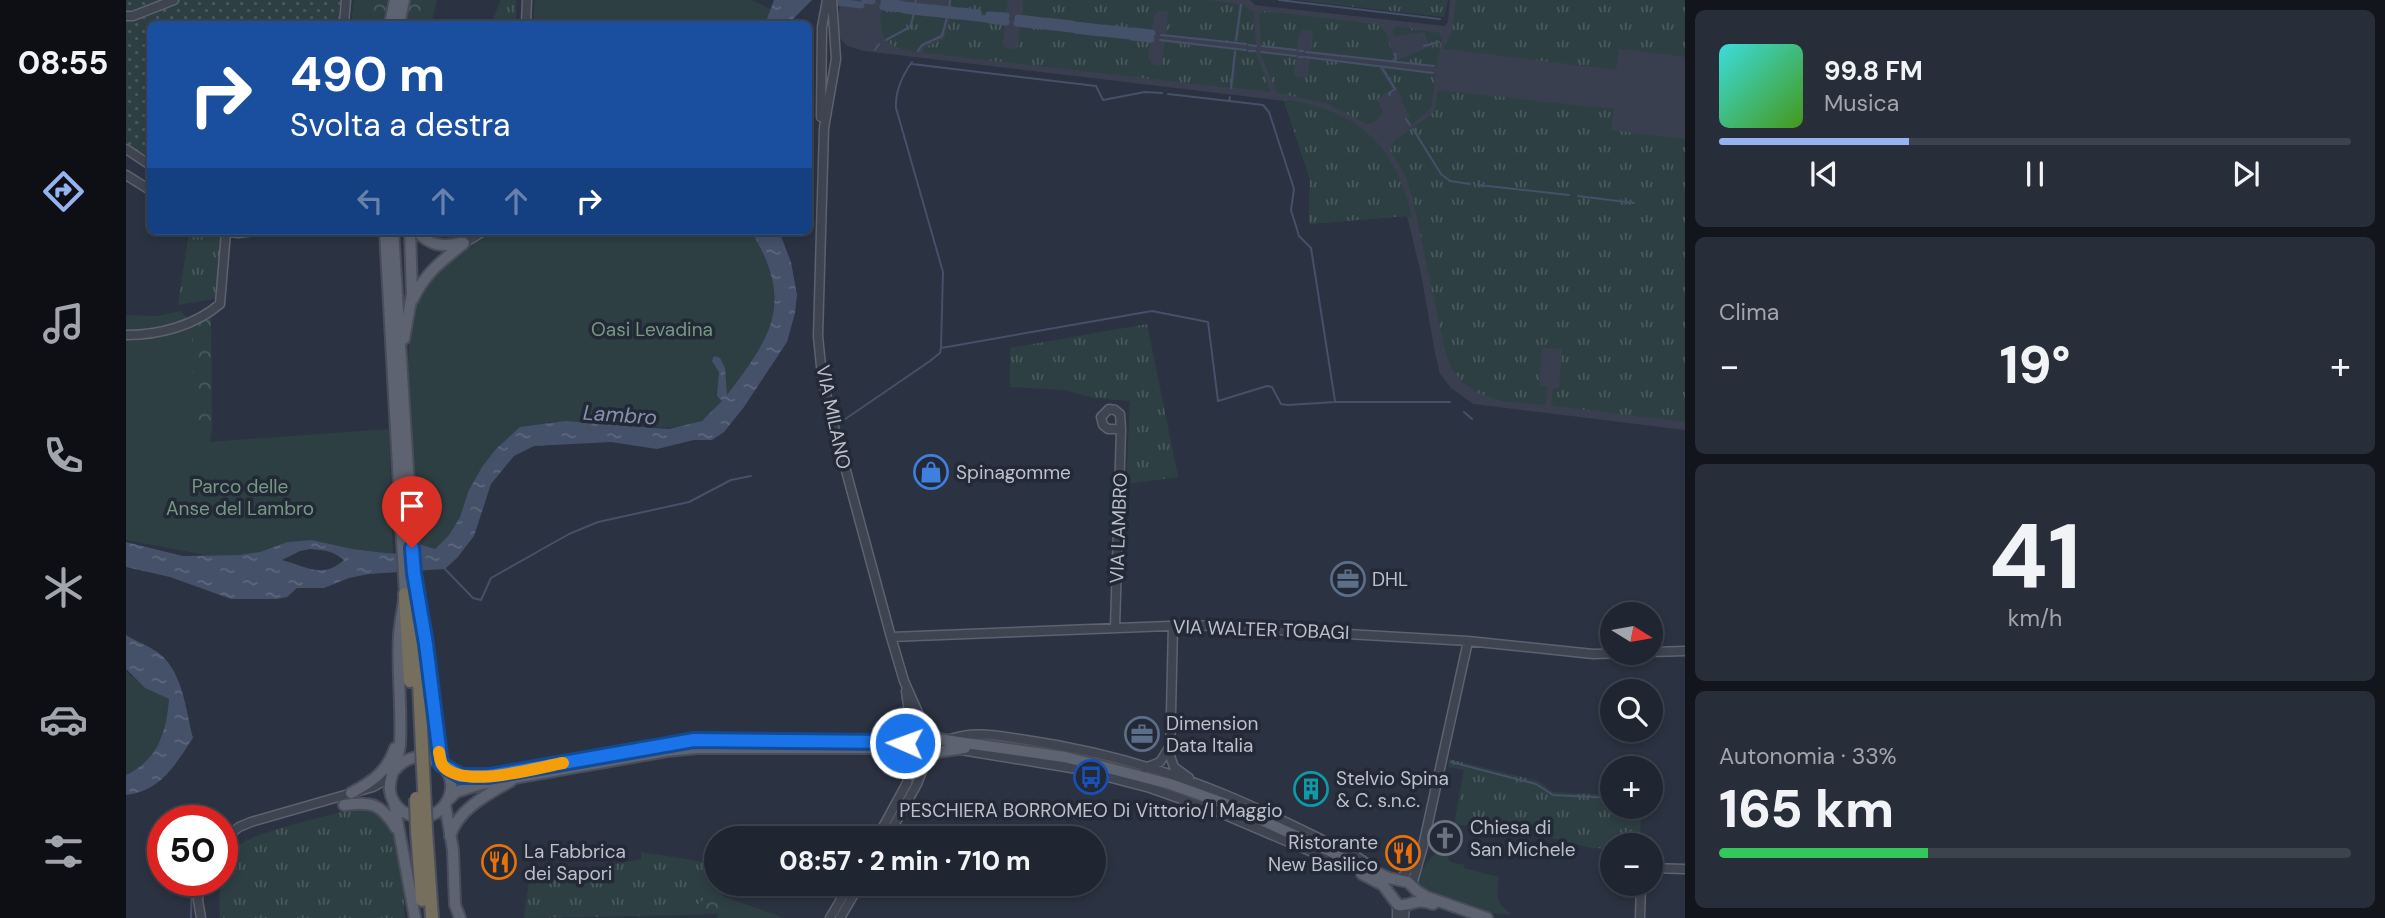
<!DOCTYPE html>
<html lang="it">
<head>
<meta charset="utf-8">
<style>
  :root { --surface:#202631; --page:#282e39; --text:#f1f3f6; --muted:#a2a5ab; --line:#3d434d; --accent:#95b2f1 }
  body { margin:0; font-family:"DM Sans",sans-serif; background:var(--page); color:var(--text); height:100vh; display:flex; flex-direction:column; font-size:26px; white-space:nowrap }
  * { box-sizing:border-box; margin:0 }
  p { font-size:23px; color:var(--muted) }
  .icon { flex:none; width:38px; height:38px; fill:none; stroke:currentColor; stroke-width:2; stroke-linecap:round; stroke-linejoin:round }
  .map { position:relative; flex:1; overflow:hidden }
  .drawer { display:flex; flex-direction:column; gap:10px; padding:10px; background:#12151b; width:700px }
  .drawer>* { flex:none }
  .guide { position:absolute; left:21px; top:21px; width:665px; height:214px; border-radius:10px; box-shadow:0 4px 10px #0003,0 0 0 2px var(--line); background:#1a4fa0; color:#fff; overflow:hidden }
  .needle { width:46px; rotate:101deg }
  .controls { position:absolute; left:1474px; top:602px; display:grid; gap:14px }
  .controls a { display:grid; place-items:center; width:63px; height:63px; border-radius:50%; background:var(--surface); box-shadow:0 4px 10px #0003,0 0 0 2px var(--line); font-size:35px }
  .speed { position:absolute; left:21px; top:805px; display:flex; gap:14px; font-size:35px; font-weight:700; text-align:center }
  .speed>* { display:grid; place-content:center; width:91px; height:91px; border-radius:50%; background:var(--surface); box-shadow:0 4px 10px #0003,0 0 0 2px var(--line); line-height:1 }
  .speed .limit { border:10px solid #d22; background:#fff; color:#111 }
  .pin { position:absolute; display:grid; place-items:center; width:60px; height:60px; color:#fff; margin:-72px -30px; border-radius:50% 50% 50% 0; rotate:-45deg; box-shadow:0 0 7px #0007 }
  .pin .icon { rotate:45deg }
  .me { position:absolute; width:77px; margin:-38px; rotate:272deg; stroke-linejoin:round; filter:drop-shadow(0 0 5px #0008) }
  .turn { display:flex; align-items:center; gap:24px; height:147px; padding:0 28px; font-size:32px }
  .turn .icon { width:91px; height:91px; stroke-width:2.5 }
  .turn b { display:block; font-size:49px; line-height:60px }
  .lanes { display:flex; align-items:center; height:66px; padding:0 28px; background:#0003; justify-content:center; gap:35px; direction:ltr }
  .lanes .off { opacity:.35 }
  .big { font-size:52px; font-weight:800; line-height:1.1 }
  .drawer .card { flex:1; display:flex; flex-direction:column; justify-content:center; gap:10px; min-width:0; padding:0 24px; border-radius:10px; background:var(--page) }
  .drawer .dial { align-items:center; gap:0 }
  .dial b { font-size:91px; line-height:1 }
  .song { display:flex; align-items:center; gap:21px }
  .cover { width:84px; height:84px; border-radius:10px; background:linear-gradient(135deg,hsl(180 70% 55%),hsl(100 70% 35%)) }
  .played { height:7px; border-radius:4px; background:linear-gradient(90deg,var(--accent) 30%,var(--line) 30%) }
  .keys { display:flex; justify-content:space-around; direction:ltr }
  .heat { display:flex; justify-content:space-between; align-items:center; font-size:38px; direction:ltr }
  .charge { height:10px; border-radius:5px; background:linear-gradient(90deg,#34c759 33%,var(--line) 0) }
  .trip { position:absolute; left:578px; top:826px; width:402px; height:70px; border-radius:35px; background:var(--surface); box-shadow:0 4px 10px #0003,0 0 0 2px var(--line); font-weight:800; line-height:70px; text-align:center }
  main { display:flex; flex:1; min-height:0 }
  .tab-bar { display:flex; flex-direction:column; width:126px; justify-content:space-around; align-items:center; background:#0d0f14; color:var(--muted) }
  .tab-bar .icon { width:49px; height:49px }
  .tab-bar .selected { color:var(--accent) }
  .tab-bar b { font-size:32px; color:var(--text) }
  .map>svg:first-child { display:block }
  .airport { fill:#393f4e }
  .grass { fill:url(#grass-tufts) }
  .forest { fill:url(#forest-crowns) }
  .park { fill:#2e3f43 }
  .garden { fill:url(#garden-dots) }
  .water { fill:url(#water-ripples); fill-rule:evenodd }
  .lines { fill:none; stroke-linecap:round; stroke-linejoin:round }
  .stream { stroke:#455069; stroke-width:2 }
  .canal { stroke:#455069; stroke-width:7 }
  .minor-casing { stroke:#5d626e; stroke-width:11 }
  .major-casing { stroke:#494d5a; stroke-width:14 }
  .highway-casing { stroke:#4a4f5b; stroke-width:16 }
  .minor { stroke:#3f4451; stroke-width:8 }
  .major { stroke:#5d6370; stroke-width:10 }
  .highway { stroke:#766f5d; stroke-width:12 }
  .highway-bridge-casing { stroke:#4a4f5b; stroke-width:16; stroke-linecap:butt }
  .highway-bridge { stroke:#766f5d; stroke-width:12 }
  .route-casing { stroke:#114b97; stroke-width:18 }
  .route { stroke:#1a73e8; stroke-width:12 }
  .slow { stroke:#f59e0b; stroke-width:12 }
  .labels { text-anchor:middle; stroke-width:7; stroke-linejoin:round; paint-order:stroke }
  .park-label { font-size:19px; fill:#769982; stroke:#232936 }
  .street-label { font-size:19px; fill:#bcc0cb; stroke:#232936 }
  .poi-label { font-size:19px; fill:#bcc0cb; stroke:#232936; text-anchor:start }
  .water-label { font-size:21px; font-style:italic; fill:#8793ae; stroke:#232936 }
</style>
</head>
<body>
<main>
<nav class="tab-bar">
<b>08:55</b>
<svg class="icon selected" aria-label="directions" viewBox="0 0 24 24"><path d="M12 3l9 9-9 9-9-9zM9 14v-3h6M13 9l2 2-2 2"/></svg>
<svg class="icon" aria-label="music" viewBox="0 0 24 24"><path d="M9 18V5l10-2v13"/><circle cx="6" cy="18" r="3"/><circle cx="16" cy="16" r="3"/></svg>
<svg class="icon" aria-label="phone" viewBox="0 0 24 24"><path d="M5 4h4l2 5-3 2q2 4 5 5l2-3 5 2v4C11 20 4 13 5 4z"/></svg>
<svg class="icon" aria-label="climate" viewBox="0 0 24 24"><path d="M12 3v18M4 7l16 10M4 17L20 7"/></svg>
<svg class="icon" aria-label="car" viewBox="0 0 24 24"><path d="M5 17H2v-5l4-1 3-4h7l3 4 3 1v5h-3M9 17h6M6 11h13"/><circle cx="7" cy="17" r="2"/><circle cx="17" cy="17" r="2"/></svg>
<svg class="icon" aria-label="filters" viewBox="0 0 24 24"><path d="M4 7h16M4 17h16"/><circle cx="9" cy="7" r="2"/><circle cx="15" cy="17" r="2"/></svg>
</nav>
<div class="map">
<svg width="1559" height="918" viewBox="0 0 1559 918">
  <defs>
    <pattern id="grass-tufts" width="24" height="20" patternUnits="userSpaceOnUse" patternTransform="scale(1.75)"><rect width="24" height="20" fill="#2e3f43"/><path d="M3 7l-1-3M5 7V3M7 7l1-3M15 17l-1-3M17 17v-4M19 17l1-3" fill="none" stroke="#4a595d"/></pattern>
    <pattern id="forest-crowns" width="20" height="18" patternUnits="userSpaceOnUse" patternTransform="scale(1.75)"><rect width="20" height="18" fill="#2e3f43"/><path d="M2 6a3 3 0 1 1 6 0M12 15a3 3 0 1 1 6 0" fill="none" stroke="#4a595d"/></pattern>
    <pattern id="garden-dots" width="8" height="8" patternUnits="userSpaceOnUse" patternTransform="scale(1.75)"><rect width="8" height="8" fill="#2e3f43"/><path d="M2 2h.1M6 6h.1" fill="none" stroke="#4a595d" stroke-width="1.8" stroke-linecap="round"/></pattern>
    <pattern id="water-ripples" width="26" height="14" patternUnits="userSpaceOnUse" patternTransform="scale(1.75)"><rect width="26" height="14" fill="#455069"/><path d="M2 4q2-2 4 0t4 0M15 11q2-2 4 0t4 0" fill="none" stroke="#5e677d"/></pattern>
  </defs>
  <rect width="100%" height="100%" fill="#2b3241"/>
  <path class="airport" d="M714,0h410l5,5 190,21 3,-4 2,-22h235v430l-212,-26 -22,-16 -11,-14 -5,-21 -14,-79 -14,-58 -98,8 1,-45 -26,-78 -420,-50 -17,-5 -7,-8 -2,-12z"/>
  <path class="grass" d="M375,0h15v24h-25z
    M826,0h56l-2,16 -55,-7z
    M897,0h186l30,4 -4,38 -69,-8 2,-22 -10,-1 -1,3h-3l-2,18 -131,-15z
    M1170,0h152l-4,17z
    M1330,0h229v57l-66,-8 -3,21 -173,-21 9,-18z
    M1116,4l12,8 2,33 -18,-3z
    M755,9l65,8c-4,30 -21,16 -30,35 -30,-5 -38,-12 -35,-43z
    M1138,11l113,13 9,8 8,26 -5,2 -78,-9 2,-20 -11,-1 -1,4h-2l-2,15 -36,-4 -2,-30z
    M824,17l55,7 -2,21 3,3 11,1 3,-24 130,15 -2,18 3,1v5l10,2 4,-24 69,8 -4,38 -307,-35 1,-5 20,-9z
    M1270,26l44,7 2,7 -6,28 -41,-7 44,-18 -1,-2 -10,3 -4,-12 -29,5 -3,-5z
    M1111,50l19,3 14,36 -1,3 -36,-4z
    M1134,53l36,4 -2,15 2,4 11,2 3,-19 69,8 14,22 -16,10 6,13c-4,8 -9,12 -17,12l-40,-21 -49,-10z
    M1258,68l52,6 -5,34 -19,17 -4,-6 2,-2 -9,-16 2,-2z
    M1312,90l176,19 -3,21 74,9v283l-131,-16 -3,-3 2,-14 6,-2 3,-38 -20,-1 -2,37 8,2 -2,16 -3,2 -42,-4 -23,-8 -16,-11 -11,-14 -6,-17 -32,-150 -7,-23 -16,-28 5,-10 39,-28z
    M1160,99c74,13 109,45 126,118l-4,2 -2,-3 -97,8 1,-45 -26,-78z
    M63,231h16l16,6 -2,61 -41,7z
    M1021,324l31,153 -52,7 4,-83 -36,-3 -29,-8 -55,-3v-39z
    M1323,759l89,22 15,11 59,3v12h29l-1,38h-28v4l-21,-1 -91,-23h-46l10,-55 -16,-3z
    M226,809c60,3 49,65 53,109h-185c-2,-18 1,-54 13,-68 15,-18 94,-33 119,-41z
    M515,852l75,12v20h5l-7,9 -29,22 -161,3 5,-37 112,-22z"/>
  <path class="forest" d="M228,0h34l-5,24h-32z
    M282,0h29l-6,24h-28z
    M85,315l1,114 -6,37 -80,-127 51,-4z
    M596,884l1,12 -6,18 -32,1z"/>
  <path class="park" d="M409,0h216l20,9 -6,15h-232z
    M369,231h256c39,66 26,99 -18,156 -9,12 -19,29 -33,35 -28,11 -52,3 -80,2 -23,0 -46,0 -70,-2l-82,70 -8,25 -11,18 -14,14 -16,-5 -11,-182 2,-39 9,-32 44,-40z
    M54,311l12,11 2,121 195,-14 4,125 -40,-5 -43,-9 -23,2 -27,10 -21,3h-34l-79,-15v-225l31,1z
    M0,671l19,17 24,11c-2,23 -7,47 -23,65 -5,5 -14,8 -20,11z
    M1318,849l6,13 15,3 -1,3 35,9c-3,17 -3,28 13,37 -22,4 -81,-16 -95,-32 6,-16 11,-25 27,-33z
    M597,896l61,22h-67l1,-13z"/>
  <path class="garden" d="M0,0h216l-2,24h-190v134l-24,-15z"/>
  <path class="water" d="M648,0h38l-24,24h-23z
    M625,231h28l12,31 6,33 -2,18 -8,29 -43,65 -20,25 -12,8h-18l-37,9 -46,-7 -77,4 -20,10 -23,28 -17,52 -17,22 -12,11 -76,5 -20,4 -25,10h-27l-10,9 -10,2h-46l-61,-22 -44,-10v-25l57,14 56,-1 21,-3 27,-10 24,-2 42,9 32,4 21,1 13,-10 16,5 14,-14 11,-18 8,-25 14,-25 14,-18 24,-22 45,-6 104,8 33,-8 20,-20 -5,-5 2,-24 -7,-11 2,-5 6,2 5,10 2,27c46,-60 67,-93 24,-164zM184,549c13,1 24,2 34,11 -22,19 -36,7 -62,0l18,-9z
    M0,635c11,7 24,11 34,19 23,19 26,57 33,84 -18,27 -32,53 -67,57v-20c32,-15 40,-42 43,-76l-24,-11 -19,-19z"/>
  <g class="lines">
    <path class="stream" d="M1153,0l161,19
      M789,4l1,-4
      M823,8l1,-8
      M1035,35l85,9
      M760,40l24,-13 4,-13
      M1034,40l86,10
      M1110,40l5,-35
      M1123,45l7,1
      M1136,46l34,4
      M1298,46l15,-4
      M749,50l4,-6
      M792,51l4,-6 20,-9 5,-19
      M1123,51h6
      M1173,51h4
      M1135,52l35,4
      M1180,52l128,14
      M1173,57h4
      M1179,57l128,16
      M1268,60l2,-1 -1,-5h1
      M786,64l184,22 7,14 42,-8 17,1
      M1256,68l13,21 -6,4 1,2
      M1105,88l4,-36
      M1042,94l61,7 1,-4
      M1103,101l34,4 6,7 25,77 -3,21 8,26 12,12 24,153
      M1280,119l4,6
      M1287,129l28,45 9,7 20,3
      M1352,185l91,10
      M1452,196l56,7
      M815,348l211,-37 56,11 10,79 49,-15 5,1 9,17 7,1 47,-3h115
      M1338,412l8,7
      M712,424l92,-63 10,-8 1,-5 2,-76 -47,-164c-1,-17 6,-32 16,-46
      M319,569l28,29 8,2 10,-22 78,-44 29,-12 91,-20 42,-22 20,-4
      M1325,762l85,22 17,11 59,3
      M65,918l1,-38"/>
    <path class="canal" d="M739,0l7,1
      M711,2l24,3
      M758,2l17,2
      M778,5l26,3
      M757,7l18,2
      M807,8l25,3
      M778,10l25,3
      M835,11l17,2
      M806,13l26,3
      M863,15l17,1
      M835,16l25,3
      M892,18l25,3
      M863,20l17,2
      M920,21l26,3
      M891,23l25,3
      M949,25l26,3
      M919,26l26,3
      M978,28l26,3
      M949,30l25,3
      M1007,31l19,2
      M977,33l27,3
      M1006,37l19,2"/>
    <g class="minor-casing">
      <path id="minor" d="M706,0l4,59 -12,69 -6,208 4,40 10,43 59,218 13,44 24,54
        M0,16h7l41,-16
        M218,24l2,-24
        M400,24l1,-24
        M695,117l1,-90 5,-27
        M0,149l24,16
        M0,175l24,15
        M98,231l14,2 17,-2
        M338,243l20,-12
        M0,335c33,0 68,-9 94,-31l6,-72
        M983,409l6,1 5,4 1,15h-13l-5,-4 -2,-8z
        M1047,625l-3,131 4,11 15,11
        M989,627l6,-198
        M765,637l303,-12 274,16 125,13 37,-1
        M1524,652l35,-1
        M780,691l4,30 -2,17
        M822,740c25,-10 52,-4 78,0 68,10 137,29 200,55 44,18 87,41 130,61l15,10
        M835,750l116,19 73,19 68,24 120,51
        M1019,768l15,-6 9,-14
        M751,838l30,-55 4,-24
        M761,838l30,-54 9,-23
        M96,840l17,-13 12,-5 122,-35 18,-10
        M1524,868l35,1
        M74,880l-2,20 3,18
        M1273,881l17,-21
        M1286,885l11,-39 45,-205
        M704,918l20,-34
        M714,918l20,-34
        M1271,918v-14
        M1278,918l1,-13
        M1514,918l1,-34"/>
    </g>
    <g class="major-casing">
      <path id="major" d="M264,24l5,-24
        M273,24l5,-24
        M259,231l20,363c-2,14 -5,28 -6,42 -2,36 3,72 1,108 -1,16 -12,33 -10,47 4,27 41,36 56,12 21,-34 -27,-65 -52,-32
        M267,231l22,351
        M291,231c12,15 26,16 44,12
        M287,299c12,-26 30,-39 51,-56
        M278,339l8,-45 -2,-63
        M294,611l21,153
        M804,738l135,19 105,27 56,20 163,74 19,4 9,9 10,6 60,21
        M752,742l29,-3
        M778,746l4,-9 9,-4 10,2 6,7
        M477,755l91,-15h81
        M319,768l23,9 23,-1
        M225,793c21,-11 36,-21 44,-45
        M322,800l8,-8 25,-8 186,-33 31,-3h187l18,5 8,7 8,2 7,-1 10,-9 29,-4
        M268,803l21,115
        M319,804l8,46 2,55 5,13
        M218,805c28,-4 37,-1 52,23
        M324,836c8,-27 38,-42 61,-55
        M1236,874l21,11 15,20c15,2 15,-8 35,-1"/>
    </g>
    <g class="highway-casing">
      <path id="highway" d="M288,573l8,175
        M279,594l5,87
        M300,830l6,88
        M291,831l5,69"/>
    </g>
    <use href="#minor" class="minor"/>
    <use href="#major" class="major"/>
    <use href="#highway" class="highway"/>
    <g class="highway-bridge-casing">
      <path id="highway-bridge" d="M296,748l4,82
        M290,798l1,33"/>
    </g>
    <use href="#highway-bridge" class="highway-bridge"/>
  </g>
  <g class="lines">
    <g class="route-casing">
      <path id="route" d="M286,548l2,25 12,71 15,120 20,12h28l205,-36 197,2 15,-3 -1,4"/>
    </g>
    <use href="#route" class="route"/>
    <path class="slow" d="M313,752c1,5 1,11 5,15 22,22 91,1 119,-4"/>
  </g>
  <defs>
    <g id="shop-ring" transform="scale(1.75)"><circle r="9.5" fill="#232936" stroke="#3f7fe0" stroke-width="1.5"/><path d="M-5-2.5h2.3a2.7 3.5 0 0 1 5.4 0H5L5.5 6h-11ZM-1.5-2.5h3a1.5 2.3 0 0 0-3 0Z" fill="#3f7fe0"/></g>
    <g id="office-ring" transform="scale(1.75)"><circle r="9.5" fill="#232936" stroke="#5c6f8a" stroke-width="1.5"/><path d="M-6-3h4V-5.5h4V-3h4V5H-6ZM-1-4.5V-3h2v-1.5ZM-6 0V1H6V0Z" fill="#5c6f8a"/></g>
    <g id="bus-ring" transform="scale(1.75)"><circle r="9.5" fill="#232936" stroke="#1a4fb4" stroke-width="1.5"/><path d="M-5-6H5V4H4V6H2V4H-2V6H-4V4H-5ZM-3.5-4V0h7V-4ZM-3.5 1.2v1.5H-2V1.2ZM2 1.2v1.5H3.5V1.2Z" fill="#1a4fb4"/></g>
    <g id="building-ring" transform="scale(1.75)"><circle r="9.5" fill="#232936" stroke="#0f9aa8" stroke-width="1.5"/><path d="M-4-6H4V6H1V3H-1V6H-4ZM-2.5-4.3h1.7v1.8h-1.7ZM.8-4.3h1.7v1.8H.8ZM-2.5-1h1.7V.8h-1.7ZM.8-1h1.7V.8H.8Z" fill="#0f9aa8"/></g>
    <g id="church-ring" transform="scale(1.75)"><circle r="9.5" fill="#232936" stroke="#6b7280" stroke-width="1.5"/><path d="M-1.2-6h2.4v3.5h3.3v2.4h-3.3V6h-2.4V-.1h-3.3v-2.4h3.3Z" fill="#6b7280"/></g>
    <g id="restaurant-ring" transform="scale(1.75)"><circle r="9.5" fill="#232936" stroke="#e8710a" stroke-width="1.5"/><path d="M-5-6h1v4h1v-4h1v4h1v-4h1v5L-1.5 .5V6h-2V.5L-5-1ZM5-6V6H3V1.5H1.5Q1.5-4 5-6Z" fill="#e8710a"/></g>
  </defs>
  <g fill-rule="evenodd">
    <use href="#shop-ring" x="805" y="472"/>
    <use href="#office-ring" x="1222" y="579"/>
    <use href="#office-ring" x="1016" y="734"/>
    <use href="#bus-ring" x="965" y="777"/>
    <use href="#building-ring" x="1185" y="789"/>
    <use href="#church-ring" x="1319" y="838"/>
    <use href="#restaurant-ring" x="1277" y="853"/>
    <use href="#restaurant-ring" x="373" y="862"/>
  </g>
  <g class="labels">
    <g class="park-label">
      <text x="526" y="336">Oasi Levadina</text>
      <text x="114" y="493">Parco delle<tspan x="114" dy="22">Anse del Lambro</tspan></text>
    </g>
    <g class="street-label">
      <text transform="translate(708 417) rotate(78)" y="7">VIA MILANO</text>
      <text transform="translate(992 528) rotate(-88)" y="7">VIA LAMBRO</text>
      <text transform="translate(1135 629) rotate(2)" y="7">VIA WALTER TOBAGI</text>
    </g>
    <g class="poi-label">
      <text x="830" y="479">Spinagomme</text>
      <text x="1246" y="586">DHL</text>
      <text x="1040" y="730">Dimension<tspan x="1040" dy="22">Data Italia</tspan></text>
      <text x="1210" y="785">Stelvio Spina<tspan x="1210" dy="22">&amp; C. s.n.c.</tspan></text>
      <text x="965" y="817" text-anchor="middle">PESCHIERA BORROMEO Di Vittorio/I Maggio</text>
      <text x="1344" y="834">Chiesa di<tspan x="1344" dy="22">San Michele</tspan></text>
      <text x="1252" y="849" text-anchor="end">Ristorante<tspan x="1252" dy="22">New Basilico</tspan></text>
      <text x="398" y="858">La Fabbrica<tspan x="398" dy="22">dei Sapori</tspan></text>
    </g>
    <g class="water-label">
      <text transform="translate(494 415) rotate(4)" y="7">Lambro</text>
    </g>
  </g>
</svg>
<div class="controls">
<a><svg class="needle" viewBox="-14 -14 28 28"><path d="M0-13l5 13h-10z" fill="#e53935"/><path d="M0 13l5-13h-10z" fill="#a2a5ab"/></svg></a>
<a><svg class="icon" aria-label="search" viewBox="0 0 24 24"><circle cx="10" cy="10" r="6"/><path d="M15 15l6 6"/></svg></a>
<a>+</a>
<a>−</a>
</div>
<div class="speed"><div class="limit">50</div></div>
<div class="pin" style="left:286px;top:548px;background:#d93025"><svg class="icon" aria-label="arrive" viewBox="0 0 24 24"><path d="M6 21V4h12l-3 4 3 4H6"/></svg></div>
<svg class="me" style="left:779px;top:743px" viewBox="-20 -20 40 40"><circle r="17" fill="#1a73e8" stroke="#fff" stroke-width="3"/><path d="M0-11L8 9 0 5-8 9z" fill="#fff"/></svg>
<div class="trip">08:57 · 2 min · 710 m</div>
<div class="guide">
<div class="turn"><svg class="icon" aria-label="right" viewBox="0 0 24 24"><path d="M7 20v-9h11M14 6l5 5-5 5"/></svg><div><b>490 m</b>Svolta a destra</div></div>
<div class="lanes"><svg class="icon off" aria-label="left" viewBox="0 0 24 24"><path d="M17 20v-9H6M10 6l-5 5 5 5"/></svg><svg class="icon off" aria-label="ahead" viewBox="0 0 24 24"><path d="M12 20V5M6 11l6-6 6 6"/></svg><svg class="icon off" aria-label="ahead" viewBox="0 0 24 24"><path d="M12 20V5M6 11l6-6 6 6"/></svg><svg class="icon" aria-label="right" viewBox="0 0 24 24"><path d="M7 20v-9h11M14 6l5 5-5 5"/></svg></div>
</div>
</div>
<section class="drawer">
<div class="card">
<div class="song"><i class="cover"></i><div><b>99.8 FM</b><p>Musica</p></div></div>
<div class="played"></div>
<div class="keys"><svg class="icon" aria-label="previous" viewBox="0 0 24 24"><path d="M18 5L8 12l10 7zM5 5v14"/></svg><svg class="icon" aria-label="pause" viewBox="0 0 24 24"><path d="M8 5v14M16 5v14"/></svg><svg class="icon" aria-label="next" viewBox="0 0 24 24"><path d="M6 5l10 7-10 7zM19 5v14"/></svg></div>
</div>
<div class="card"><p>Clima</p>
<div class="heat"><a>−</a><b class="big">19°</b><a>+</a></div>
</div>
<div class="card dial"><b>41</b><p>km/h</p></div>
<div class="card"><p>Autonomia · 33%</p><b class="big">165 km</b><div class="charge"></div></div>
</section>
</main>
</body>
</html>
